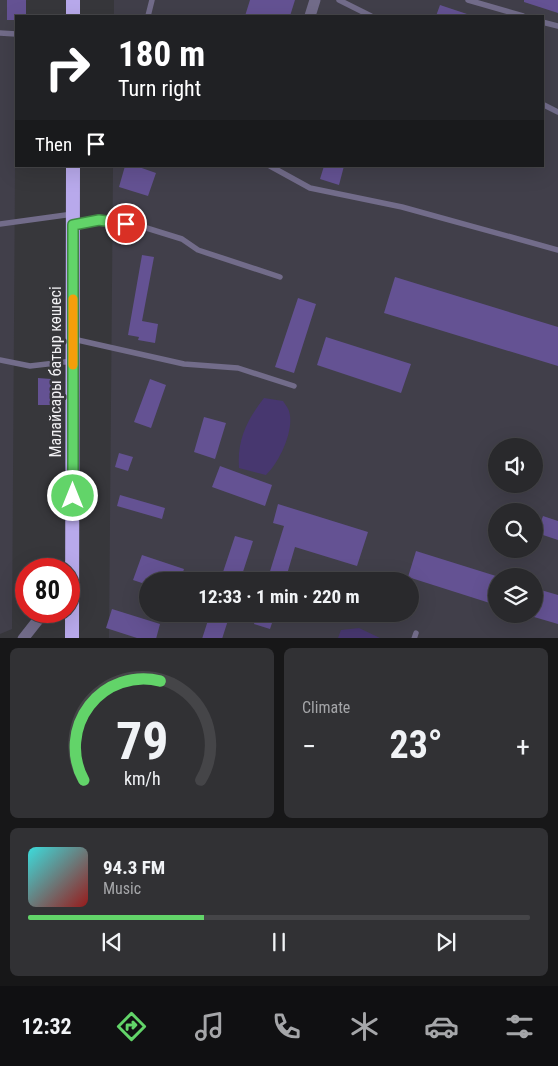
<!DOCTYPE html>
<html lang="en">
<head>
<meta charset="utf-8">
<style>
  :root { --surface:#29292c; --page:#313134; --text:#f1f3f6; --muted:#a5a6a9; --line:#454548; --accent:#62d469 }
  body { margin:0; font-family:"Roboto Condensed",sans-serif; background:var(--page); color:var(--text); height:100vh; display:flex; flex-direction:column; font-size:19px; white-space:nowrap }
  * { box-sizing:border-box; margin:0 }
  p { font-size:16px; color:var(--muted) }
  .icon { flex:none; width:28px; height:28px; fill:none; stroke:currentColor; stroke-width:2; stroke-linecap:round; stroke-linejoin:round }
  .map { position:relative; height:638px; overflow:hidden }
  .panel { display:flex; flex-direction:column; gap:10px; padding:10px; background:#171718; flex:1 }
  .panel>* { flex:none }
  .hud { position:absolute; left:15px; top:15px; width:529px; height:152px; border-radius:0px; box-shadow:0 5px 20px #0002,0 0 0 1px var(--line); background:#202124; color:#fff; overflow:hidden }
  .buttons { position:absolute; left:488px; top:438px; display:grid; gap:10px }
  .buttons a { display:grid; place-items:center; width:55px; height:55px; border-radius:50%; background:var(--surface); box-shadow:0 5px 20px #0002,0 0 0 1px var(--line); font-size:25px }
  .speed { position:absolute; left:15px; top:558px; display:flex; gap:10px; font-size:25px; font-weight:700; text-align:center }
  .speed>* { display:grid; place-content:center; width:65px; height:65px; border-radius:50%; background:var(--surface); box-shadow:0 5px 20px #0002,0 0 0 1px var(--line); line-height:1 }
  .speed .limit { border:8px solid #d22; background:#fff; color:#111 }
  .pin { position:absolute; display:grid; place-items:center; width:42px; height:42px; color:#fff; margin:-21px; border:2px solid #fff; border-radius:50%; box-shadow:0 1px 5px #0007 }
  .me { position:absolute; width:55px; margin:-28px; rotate:0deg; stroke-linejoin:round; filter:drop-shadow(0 0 4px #0008) }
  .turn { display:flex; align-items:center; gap:18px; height:105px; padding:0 20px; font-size:22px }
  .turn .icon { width:65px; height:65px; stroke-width:2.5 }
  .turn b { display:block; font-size:35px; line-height:42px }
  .then { display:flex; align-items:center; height:48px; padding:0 20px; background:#0003; gap:10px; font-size:19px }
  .big { font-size:38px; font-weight:700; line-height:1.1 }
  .panel .card { flex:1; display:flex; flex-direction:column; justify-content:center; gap:8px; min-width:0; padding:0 18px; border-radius:8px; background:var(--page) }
  .panel .dial { align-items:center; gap:0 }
  .dial svg { height:130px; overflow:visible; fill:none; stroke:var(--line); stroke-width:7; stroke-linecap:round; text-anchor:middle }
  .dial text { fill:var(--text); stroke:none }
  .song { display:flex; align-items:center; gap:15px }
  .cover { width:60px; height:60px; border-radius:8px; background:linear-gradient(135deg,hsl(180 70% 55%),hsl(0 70% 35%)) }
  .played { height:5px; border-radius:2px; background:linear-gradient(90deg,var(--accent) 35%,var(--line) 35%) }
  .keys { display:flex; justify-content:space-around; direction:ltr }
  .heat { display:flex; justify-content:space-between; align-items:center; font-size:28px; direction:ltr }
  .panel .tiles { flex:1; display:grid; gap:10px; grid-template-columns:1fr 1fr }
  .card:last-child { grid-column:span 2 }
  .trip { position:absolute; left:139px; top:572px; width:280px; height:50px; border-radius:25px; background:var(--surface); box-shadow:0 5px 20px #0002,0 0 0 1px var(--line); font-weight:700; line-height:50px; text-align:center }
  .tabs { display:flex; height:80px; justify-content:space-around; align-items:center; background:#101012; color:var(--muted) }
  .tabs .icon { width:35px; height:35px }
  .tabs .current { color:var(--accent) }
  .tabs b { font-size:22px; color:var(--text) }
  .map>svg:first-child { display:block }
  .built { fill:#413f4a; fill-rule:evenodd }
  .green { fill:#47376f }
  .building { fill:#645293 }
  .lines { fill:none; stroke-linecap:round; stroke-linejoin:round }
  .service { stroke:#726c8a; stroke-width:5.5 }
  .minor { stroke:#726c8a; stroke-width:11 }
  .trunk { stroke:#b8a9eb; stroke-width:14 }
  .route-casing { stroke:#408a44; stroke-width:12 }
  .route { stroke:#62d469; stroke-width:9 }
  .slow { stroke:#f59e0b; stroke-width:9 }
  .labels { text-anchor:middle; stroke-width:5; stroke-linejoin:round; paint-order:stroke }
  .street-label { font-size:16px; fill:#f2f1f4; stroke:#37373b }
</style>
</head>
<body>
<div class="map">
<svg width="558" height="639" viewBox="0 0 558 639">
  <rect width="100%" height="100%" fill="#37373b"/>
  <path class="built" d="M0,0h18v16h-2l-4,613 -12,5z
    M114,0h444v638l-449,1 4,-473h429v-150h-428zM496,446h38v38h-38zM496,511h38v38h-38zM496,576h38v38h-38zM148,581h262v33h-262z"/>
  <path class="green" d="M264,398l19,3c2,3 5,7 6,10 6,19 -10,52 -23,64l-27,-7c-2,-28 8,-48 25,-70z
    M359,628l21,10h-42l3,-8z"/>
  <path class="building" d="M7,0h19v16h-10v4h-9z
    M250,0h45l-5,16h-45z
    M524,0h34v13l-34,-11z
    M440,5l30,10v1h-34z
    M125,166h11l20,7 -8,23 -29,-9z
    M324,166h20l-5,19 -19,-6z
    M142,255l12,2 -12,64 16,3 -3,19 -17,-3 1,-3 -11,-2z
    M395,277l163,50v39l-174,-53z
    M298,298l18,6 -22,69 -19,-6z
    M326,337l85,27 -10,29 -84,-28z
    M38,378l13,1 -1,26h-12z
    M150,379l16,6 -15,43 -17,-6z
    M204,417l22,6 -11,36 -21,-7z
    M119,453l14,4 -5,14 -13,-4z
    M220,466l52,19 -7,21 -53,-19z
    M120,495l45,13 -3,11 -45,-13z
    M278,504l90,28 -11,34 -62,-19 -10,34h-18l17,-55 -11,-3z
    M543,516l15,5v19l-21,-7z
    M235,536l18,5 -13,40h-20z
    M416,551l80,25v29l-88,-28z
    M142,555l42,14 -4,12h-32v4l-15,-5z
    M534,588l24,7v29l-24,-7z
    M112,609l48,15 -4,15h-16l-34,-11z
    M210,614h20l-8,25h-20z
    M257,614h18l-5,15 -16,-5z"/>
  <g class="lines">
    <path class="service" d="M339,0l32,16
      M468,0l55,16
      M148,16l4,-16
      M542,22l16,4
      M0,33l16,1
      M542,104l16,8
      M270,166l40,22 92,19 156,43
      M0,224l73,-10
      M73,225l26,-5 41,6 42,13 16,11 82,27
      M73,339l111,25 54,4 56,18
      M0,360l30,6 43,-5
      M414,639l2,-6"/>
    <path class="minor" d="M310,16l5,-16
      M23,639l22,-28"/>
    <path class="trunk" d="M73,16v-16
      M72,639l1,-473"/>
  </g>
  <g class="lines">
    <g class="route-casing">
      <path id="route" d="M73,496v-271l26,-5 27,4"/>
    </g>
    <use href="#route" class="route"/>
    <path class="slow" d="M73,299v66"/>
  </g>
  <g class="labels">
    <g class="street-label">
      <text transform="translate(55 372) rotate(-90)" y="6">Малайсары батыр көшесі</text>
    </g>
  </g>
</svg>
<div class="buttons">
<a><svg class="icon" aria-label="sound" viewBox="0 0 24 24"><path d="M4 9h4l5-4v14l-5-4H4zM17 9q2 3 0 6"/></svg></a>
<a><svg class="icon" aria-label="search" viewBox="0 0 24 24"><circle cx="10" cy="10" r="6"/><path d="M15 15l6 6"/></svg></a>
<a><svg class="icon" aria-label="layers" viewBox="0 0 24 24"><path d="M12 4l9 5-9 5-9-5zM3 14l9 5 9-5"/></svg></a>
</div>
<div class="speed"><div class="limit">80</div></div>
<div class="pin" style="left:126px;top:224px;background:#d93025"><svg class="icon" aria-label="arrive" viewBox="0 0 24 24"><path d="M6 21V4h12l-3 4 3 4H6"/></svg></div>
<svg class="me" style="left:73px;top:496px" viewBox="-20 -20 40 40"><circle r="17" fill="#62d469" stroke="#fff" stroke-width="3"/><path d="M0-11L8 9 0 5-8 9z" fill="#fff"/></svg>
<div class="trip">12:33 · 1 min · 220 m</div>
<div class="hud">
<div class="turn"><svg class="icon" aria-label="right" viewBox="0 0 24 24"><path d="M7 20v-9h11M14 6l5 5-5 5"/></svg><div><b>180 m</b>Turn right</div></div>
<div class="then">Then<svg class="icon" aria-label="arrive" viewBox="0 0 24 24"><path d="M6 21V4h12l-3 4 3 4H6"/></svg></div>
</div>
</div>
<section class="panel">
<div class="tiles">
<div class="card dial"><svg viewBox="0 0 100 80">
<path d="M14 69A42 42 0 1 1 86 69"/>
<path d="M14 69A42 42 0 0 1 61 8" stroke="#62d469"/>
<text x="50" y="56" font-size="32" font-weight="700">79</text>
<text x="50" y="72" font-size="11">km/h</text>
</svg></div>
<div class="card"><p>Climate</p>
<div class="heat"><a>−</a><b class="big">23°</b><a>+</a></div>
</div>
<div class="card">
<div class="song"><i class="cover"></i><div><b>94.3 FM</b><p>Music</p></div></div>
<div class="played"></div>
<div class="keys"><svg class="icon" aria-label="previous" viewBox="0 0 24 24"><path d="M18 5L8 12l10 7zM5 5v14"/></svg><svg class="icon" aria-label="pause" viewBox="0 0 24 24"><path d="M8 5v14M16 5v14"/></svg><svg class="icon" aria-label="next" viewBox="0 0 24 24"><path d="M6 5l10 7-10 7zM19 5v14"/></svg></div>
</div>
</div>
</section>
<nav class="tabs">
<b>12:32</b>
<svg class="icon current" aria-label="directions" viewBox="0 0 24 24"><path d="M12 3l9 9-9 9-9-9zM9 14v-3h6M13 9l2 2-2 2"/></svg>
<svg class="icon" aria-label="music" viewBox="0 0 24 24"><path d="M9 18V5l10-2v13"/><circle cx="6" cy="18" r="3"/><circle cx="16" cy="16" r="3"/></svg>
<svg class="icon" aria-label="phone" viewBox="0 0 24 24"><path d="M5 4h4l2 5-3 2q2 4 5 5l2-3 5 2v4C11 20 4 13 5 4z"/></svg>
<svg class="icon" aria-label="climate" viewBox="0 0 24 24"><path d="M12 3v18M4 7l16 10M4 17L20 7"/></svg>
<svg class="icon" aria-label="car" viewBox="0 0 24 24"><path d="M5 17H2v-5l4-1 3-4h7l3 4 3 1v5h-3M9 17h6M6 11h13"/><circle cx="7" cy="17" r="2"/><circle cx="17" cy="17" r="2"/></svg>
<svg class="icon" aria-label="filters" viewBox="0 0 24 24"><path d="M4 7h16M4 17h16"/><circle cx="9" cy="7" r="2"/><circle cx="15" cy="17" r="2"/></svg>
</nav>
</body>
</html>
